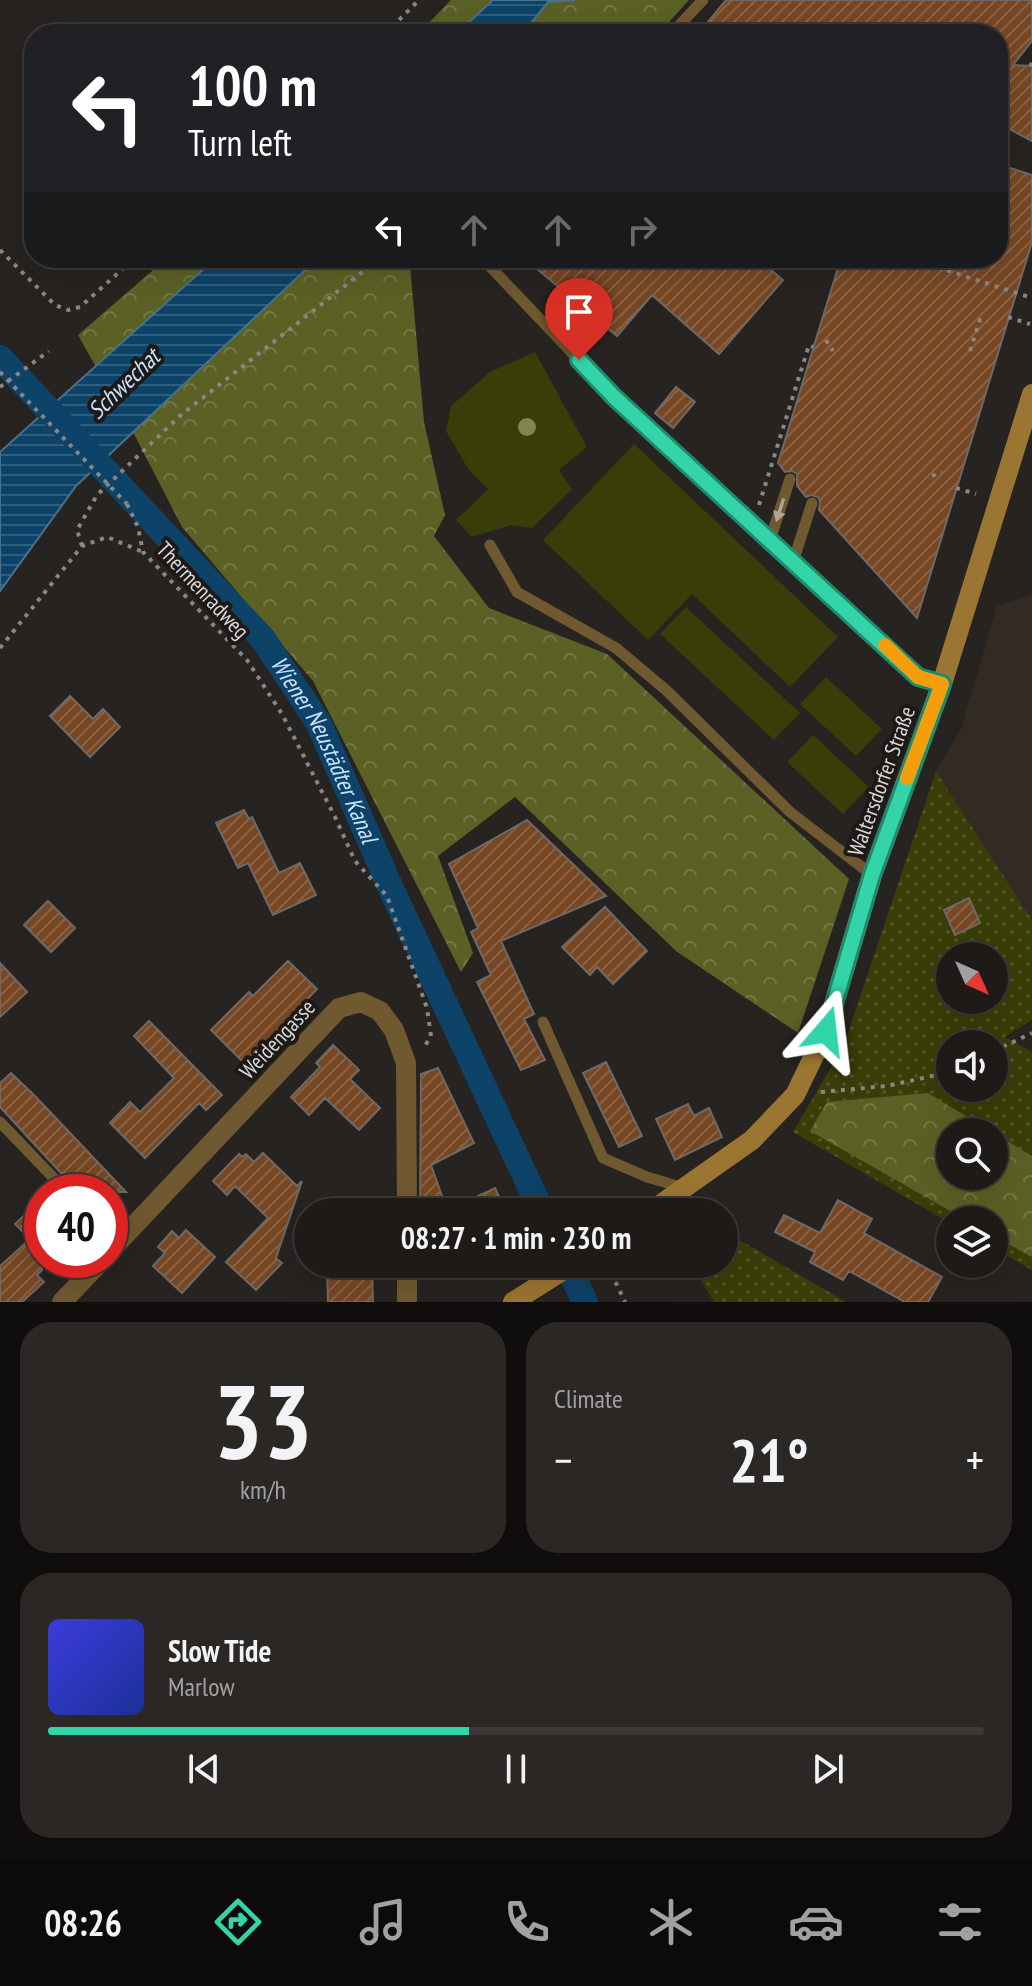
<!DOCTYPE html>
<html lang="en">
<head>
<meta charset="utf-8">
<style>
  :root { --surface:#1d1a18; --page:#2a2725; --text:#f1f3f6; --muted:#a0a1a2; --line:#3b3837; --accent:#32d4a8 }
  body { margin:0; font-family:"PT Sans Narrow",sans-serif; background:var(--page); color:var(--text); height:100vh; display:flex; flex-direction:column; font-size:30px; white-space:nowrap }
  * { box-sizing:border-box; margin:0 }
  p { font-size:26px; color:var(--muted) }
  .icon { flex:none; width:44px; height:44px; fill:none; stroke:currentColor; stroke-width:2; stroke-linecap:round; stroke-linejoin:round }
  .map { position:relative; height:1302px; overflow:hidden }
  .drawer { display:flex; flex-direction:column; gap:20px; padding:20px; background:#100e0d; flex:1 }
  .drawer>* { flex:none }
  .guide { position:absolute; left:24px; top:24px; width:984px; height:244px; border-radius:32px; box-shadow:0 8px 32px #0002,0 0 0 2px var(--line); background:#202124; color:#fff; overflow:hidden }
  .needle { width:52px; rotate:135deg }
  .fabs { position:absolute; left:936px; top:942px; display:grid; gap:16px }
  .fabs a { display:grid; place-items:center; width:72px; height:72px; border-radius:50%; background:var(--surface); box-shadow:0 8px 32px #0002,0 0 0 2px var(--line); font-size:40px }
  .speed { position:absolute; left:24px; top:1174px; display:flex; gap:16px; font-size:40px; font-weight:700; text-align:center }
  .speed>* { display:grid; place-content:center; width:104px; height:104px; border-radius:50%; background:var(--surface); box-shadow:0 8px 32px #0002,0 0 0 2px var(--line); line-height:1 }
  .speed .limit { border:12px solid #d22; background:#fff; color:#111 }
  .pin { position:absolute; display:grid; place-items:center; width:68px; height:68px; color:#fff; margin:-82px -34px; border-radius:50% 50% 50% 0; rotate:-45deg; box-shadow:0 0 8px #0007 }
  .pin .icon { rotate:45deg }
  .me { position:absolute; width:88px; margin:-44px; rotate:17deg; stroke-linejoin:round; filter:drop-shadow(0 0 6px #0008) }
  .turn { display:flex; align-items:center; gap:28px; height:168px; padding:0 32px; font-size:36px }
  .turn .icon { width:104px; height:104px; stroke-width:2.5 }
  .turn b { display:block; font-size:56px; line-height:68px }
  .lanes { display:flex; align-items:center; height:76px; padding:0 32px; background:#0003; justify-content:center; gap:40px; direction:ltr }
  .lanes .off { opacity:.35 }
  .big { font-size:60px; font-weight:600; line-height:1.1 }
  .drawer .card { flex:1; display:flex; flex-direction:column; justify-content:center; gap:12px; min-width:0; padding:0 28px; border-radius:32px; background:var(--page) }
  .drawer .dial { align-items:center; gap:0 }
  .dial b { font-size:104px; line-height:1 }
  .song { display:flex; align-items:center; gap:24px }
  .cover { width:96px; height:96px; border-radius:12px; background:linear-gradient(135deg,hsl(240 70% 55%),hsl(230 70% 35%)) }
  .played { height:8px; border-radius:4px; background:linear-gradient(90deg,var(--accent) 45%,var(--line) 45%) }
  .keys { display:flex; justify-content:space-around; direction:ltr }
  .heat { display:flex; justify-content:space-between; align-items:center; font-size:44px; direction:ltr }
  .drawer .tiles { flex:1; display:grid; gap:20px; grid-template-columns:1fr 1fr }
  .card:last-child { grid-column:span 2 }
  .trip { position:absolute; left:294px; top:1198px; width:444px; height:80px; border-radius:40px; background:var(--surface); box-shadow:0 8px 32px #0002,0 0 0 2px var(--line); font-weight:600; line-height:80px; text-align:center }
  .tabs { display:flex; height:128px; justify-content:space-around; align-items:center; background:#0c0a0a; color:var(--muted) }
  .tabs .icon { width:56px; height:56px }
  .tabs .on { color:var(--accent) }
  .tabs b { font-size:36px; color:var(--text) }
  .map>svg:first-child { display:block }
  .built { fill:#332a24 }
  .green { fill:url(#green-dots); fill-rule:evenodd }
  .forest { fill:url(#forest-crowns) }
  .pitch { fill:#393d07 }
  .water { fill:url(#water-rules); stroke:#4b7089; stroke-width:2 }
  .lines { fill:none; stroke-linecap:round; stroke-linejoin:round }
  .canal { stroke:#0d4368; stroke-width:26 }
  .building { fill:url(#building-hatch); stroke:#6e6966; stroke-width:2 }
  .path { stroke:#898683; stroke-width:4; stroke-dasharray:4 6; stroke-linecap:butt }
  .lane { stroke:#705931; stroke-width:11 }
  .street { stroke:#705931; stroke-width:20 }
  .secondary { stroke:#9b7632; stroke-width:20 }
  .path-bridge { stroke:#898683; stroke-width:4; stroke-dasharray:4 6; stroke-linecap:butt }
  .tree { fill:#818452 }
  .oneway { fill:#b0a695 }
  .route-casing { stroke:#208a6d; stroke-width:20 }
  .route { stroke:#32d4a8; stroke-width:14 }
  .slow { stroke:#f59e0b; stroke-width:14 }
  .labels { text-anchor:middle; stroke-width:8; stroke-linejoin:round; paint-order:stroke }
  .street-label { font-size:22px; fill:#dbd9d7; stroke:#1d1917 }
  .water-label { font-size:24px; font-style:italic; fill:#c7e3fc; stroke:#1d1917 }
</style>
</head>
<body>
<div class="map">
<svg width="1032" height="1302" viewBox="0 0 1032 1302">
  <defs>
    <pattern id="green-dots" width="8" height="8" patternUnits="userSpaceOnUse" patternTransform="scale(2)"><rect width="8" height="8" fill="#393d07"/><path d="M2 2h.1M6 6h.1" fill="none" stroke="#55582a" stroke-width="1.8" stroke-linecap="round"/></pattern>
    <pattern id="forest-crowns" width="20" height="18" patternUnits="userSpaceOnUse" patternTransform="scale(2)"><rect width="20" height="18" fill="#5b6125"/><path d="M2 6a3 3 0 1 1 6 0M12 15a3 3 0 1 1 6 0" fill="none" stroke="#727744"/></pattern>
    <pattern id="water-rules" width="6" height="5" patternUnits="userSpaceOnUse" patternTransform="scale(2)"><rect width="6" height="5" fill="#0d4368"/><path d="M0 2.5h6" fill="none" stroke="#305e7d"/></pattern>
    <pattern id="building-hatch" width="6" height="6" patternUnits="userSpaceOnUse" patternTransform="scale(2)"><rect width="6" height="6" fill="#774723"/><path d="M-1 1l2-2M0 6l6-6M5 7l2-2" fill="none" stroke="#8a6142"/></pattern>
  </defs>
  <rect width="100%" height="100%" fill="#272320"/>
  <path class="built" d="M1032,594v326l-96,-149 25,-42 36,-123z"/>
  <path class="green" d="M936,771l96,149v100l-27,17 27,15v218l-38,-22v-28h-44v3l-157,-91 51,-87zM950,956h44v44h-44zM950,1044h44v44h-44zM950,1132h44v44h-44z
    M724,1231l122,71h-132l-23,-38h33z"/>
  <path class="forest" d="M451,0h42l-37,34h-38z
    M575,0h114l-31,34h-136l26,-32z
    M167,258h49l-120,109 -18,-32z
    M318,258h100l-8,8 14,156 21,93 -11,21 55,72 118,46 242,225 -51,154 -122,-82 -161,-154 -77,59 35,97 -12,19 -148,-291 -131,-154 -49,-95z
    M928,1093l64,39h-42v44h44v-43l38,23v101l-38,-21v-16h-28l-156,-89 17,-29z"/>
  <path class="pitch" d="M535,352l52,95 -28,23 13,19 -40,39 -21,-3 -39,12 -16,-17 32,-31 -19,-19 -23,-39 5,-25 39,-34z
    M634,444l204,193 -48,50 -98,-93 -44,46 -105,-100z
    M686,607l114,106 -26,27 -114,-106z
    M826,677l56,52 -26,27 -56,-52z
    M813,735l56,52 -26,27 -56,-52z"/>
  <path class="water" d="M493,0h82l-27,2 -26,32h-66z
    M216,258h102l-242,228 -76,105v-139z"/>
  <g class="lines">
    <g class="canal">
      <path id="s1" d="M0,358l264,282 55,84 69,158 154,330"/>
      <path d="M567,1264l18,38"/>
    </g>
  </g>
  <path class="building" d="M726,0h306v41l-19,24 19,1v75l-21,-11 -13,-14v-82h-300z
    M998,164l34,11v67l-115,376 -98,-108 1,-8 -2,-5 -7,-2 -5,2 -9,-11v-12l-5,-3 -7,1 -7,-9 63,-205h157z
    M524,258h233l26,22 -64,74 -67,-59 -35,41z
    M676,387l19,15 -22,26 -18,-15z
    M70,696l23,23 10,-10 17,18 -30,30 -40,-41z
    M244,810l5,9 3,-2 27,56 21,-10 16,32 -43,20 -25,-52 -10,5 -22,-45z
    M527,820l79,76 -105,45 33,73 -10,5 21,41 -24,10 -44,-88 14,-7 -20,-43 7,-4 -29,-64z
    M969,898l11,25 -25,12 -11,-25z
    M48,901l27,27 -24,24 -27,-27z
    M605,907l42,44 -34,33 -16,-17 -7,8 -28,-28z
    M288,961l29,28 -72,75 -34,-34 38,-38 4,4z
    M0,963l27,29 -27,25z
    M149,1021l73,74 -16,15 -7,-7 -54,55 -35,-35 20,-21 10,10 34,-34 -40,-42z
    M333,1045l26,25 -9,9 30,29 -21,22 -34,-32 -16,17 -18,-18 29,-30 -4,-4z
    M606,1062l36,74 -23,11 -36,-74z
    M438,1068l36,75 -43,22 15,42 -10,5h-16l1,-138z
    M11,1073l24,23 91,96h-51l-2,-6 -73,-79v-24z
    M688,1104l6,12 15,-8 13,29 -47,23 -19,-41z
    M263,1153l34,33 5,-5 -26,77 6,5 -26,27 -30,-28 42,-44 -33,-32 -8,9 -14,-14 26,-27 3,3 4,-3 8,8z
    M495,1188l11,24h-62z
    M42,1199v71l-5,5 7,7 -22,20h-22v-36l30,-27 -15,-15z
    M838,1200l34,19 -8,14 78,44 -14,25h-23l-56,-31 -6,9 -33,-18 5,-10 -40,-20 9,-17 36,18z
    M186,1230l29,27 -33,36 -29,-27 12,-13 -7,-6 14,-16 7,7z
    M372,1270l1,32h-45l-1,-31z"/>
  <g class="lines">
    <path class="path" d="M385,34l34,-34
      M1030,66l2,-3
      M0,250l55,55 13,5 12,-3 55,-49
      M909,258l123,40
      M1008,317l22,7
      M826,340l7,11
      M970,351l10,-31 8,1
      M0,387l49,-36
      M932,476l10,-4
      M956,488l20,6
      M127,504l11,23 5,25 104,108 35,54 53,103 20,44 32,35 40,112 4,28 -8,13
      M759,505l50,-160 4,2
      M82,546l-5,-16 20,-35 84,-80 199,-157
      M0,648l82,-102 25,-9 36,15
      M994,1051l38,-18
      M821,1092l66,-6 63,-14
      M607,1264l18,38"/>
    <path class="lane" d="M671,34l32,-34
      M482,258l132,139 304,280 24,7
      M770,540l20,-61
      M490,545l27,47 99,56 50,42 124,122 82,63
      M793,562l19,-59
      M543,1022l60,136 44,19 37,11
      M0,1122l67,70"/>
    <path class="street" d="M110,1251l229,-243 22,-6 19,9 14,19 12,33 1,149
      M407,1264v38
      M62,1302l40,-42"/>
    <path class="secondary" d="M650,1212l102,-72 43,-45 31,-64 46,-156 70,-191 90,-290
      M513,1302l60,-38"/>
    <path class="path-bridge" d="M0,372l127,132"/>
  </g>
  <circle class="tree" cx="527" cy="427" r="9"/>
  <defs><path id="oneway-solid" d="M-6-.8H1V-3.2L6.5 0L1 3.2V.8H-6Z" transform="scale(2)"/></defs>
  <use class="oneway" href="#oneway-solid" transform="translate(780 510) rotate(108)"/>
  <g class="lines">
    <g class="route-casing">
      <path id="route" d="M579,360l35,37 304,280 24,7 -70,191 -46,156"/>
    </g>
    <use href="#route" class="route"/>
    <path class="slow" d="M885,645l33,32 24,7 -35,94"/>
  </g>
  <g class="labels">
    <g class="street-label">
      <text transform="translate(203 590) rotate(47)" y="8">Thermenradweg</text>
      <text transform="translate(881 781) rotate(-70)" y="8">Waltersdorfer Straße</text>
      <text transform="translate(277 1039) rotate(-47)" y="8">Weidengasse</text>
    </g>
    <g class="water-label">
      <text transform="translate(124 384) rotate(-44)" y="8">Schwechat</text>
      <text dy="8" stroke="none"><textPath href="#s1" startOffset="512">Wiener Neustädter Kanal</textPath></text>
    </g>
  </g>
</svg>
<div class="fabs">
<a><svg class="needle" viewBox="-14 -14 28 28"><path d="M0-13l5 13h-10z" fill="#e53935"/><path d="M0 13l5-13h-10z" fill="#a0a1a2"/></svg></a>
<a><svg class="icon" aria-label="sound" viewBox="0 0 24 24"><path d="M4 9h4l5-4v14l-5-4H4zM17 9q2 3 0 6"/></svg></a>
<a><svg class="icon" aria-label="search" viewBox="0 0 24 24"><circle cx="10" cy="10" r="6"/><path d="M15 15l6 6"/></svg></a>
<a><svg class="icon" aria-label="layers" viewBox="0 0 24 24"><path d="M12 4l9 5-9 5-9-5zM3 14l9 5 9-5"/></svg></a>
</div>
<div class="speed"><div class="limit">40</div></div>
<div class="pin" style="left:579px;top:360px;background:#d93025"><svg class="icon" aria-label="arrive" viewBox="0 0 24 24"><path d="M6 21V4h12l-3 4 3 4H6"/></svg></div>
<svg class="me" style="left:826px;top:1031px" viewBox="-20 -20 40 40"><path d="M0-17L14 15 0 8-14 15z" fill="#32d4a8" stroke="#fff" stroke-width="4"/></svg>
<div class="trip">08:27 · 1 min · 230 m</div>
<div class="guide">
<div class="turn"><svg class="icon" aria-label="left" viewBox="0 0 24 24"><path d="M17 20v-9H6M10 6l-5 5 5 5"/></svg><div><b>100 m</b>Turn left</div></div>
<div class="lanes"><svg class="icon" aria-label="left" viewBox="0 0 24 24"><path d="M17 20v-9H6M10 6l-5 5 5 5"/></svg><svg class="icon off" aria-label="ahead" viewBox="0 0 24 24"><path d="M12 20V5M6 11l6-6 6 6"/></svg><svg class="icon off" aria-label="ahead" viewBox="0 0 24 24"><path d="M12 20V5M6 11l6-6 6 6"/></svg><svg class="icon off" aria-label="right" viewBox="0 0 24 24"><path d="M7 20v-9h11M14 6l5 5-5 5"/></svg></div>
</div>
</div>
<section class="drawer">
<div class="tiles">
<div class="card dial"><b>33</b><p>km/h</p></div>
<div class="card"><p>Climate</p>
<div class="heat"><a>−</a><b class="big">21°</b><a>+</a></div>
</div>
<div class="card">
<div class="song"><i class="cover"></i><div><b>Slow Tide</b><p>Marlow</p></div></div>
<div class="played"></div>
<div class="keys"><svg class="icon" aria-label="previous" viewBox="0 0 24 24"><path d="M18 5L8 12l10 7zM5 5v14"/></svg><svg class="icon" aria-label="pause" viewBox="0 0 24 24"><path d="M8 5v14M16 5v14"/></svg><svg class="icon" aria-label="next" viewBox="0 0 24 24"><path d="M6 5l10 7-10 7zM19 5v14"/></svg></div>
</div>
</div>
</section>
<nav class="tabs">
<b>08:26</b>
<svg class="icon on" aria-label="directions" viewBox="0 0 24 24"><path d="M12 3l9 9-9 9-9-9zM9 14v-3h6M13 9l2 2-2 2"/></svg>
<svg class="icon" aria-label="music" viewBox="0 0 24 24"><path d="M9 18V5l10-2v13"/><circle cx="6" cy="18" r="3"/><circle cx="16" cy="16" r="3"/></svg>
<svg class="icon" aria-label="phone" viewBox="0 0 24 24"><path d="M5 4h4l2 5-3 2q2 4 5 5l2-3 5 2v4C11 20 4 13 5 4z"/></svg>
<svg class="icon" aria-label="climate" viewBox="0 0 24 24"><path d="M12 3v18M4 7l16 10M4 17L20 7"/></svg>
<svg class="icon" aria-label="car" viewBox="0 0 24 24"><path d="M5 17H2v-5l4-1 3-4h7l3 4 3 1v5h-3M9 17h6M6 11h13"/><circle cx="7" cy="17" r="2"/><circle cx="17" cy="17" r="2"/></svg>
<svg class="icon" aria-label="filters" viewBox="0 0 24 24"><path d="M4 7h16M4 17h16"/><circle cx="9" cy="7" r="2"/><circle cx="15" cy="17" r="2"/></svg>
</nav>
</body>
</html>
